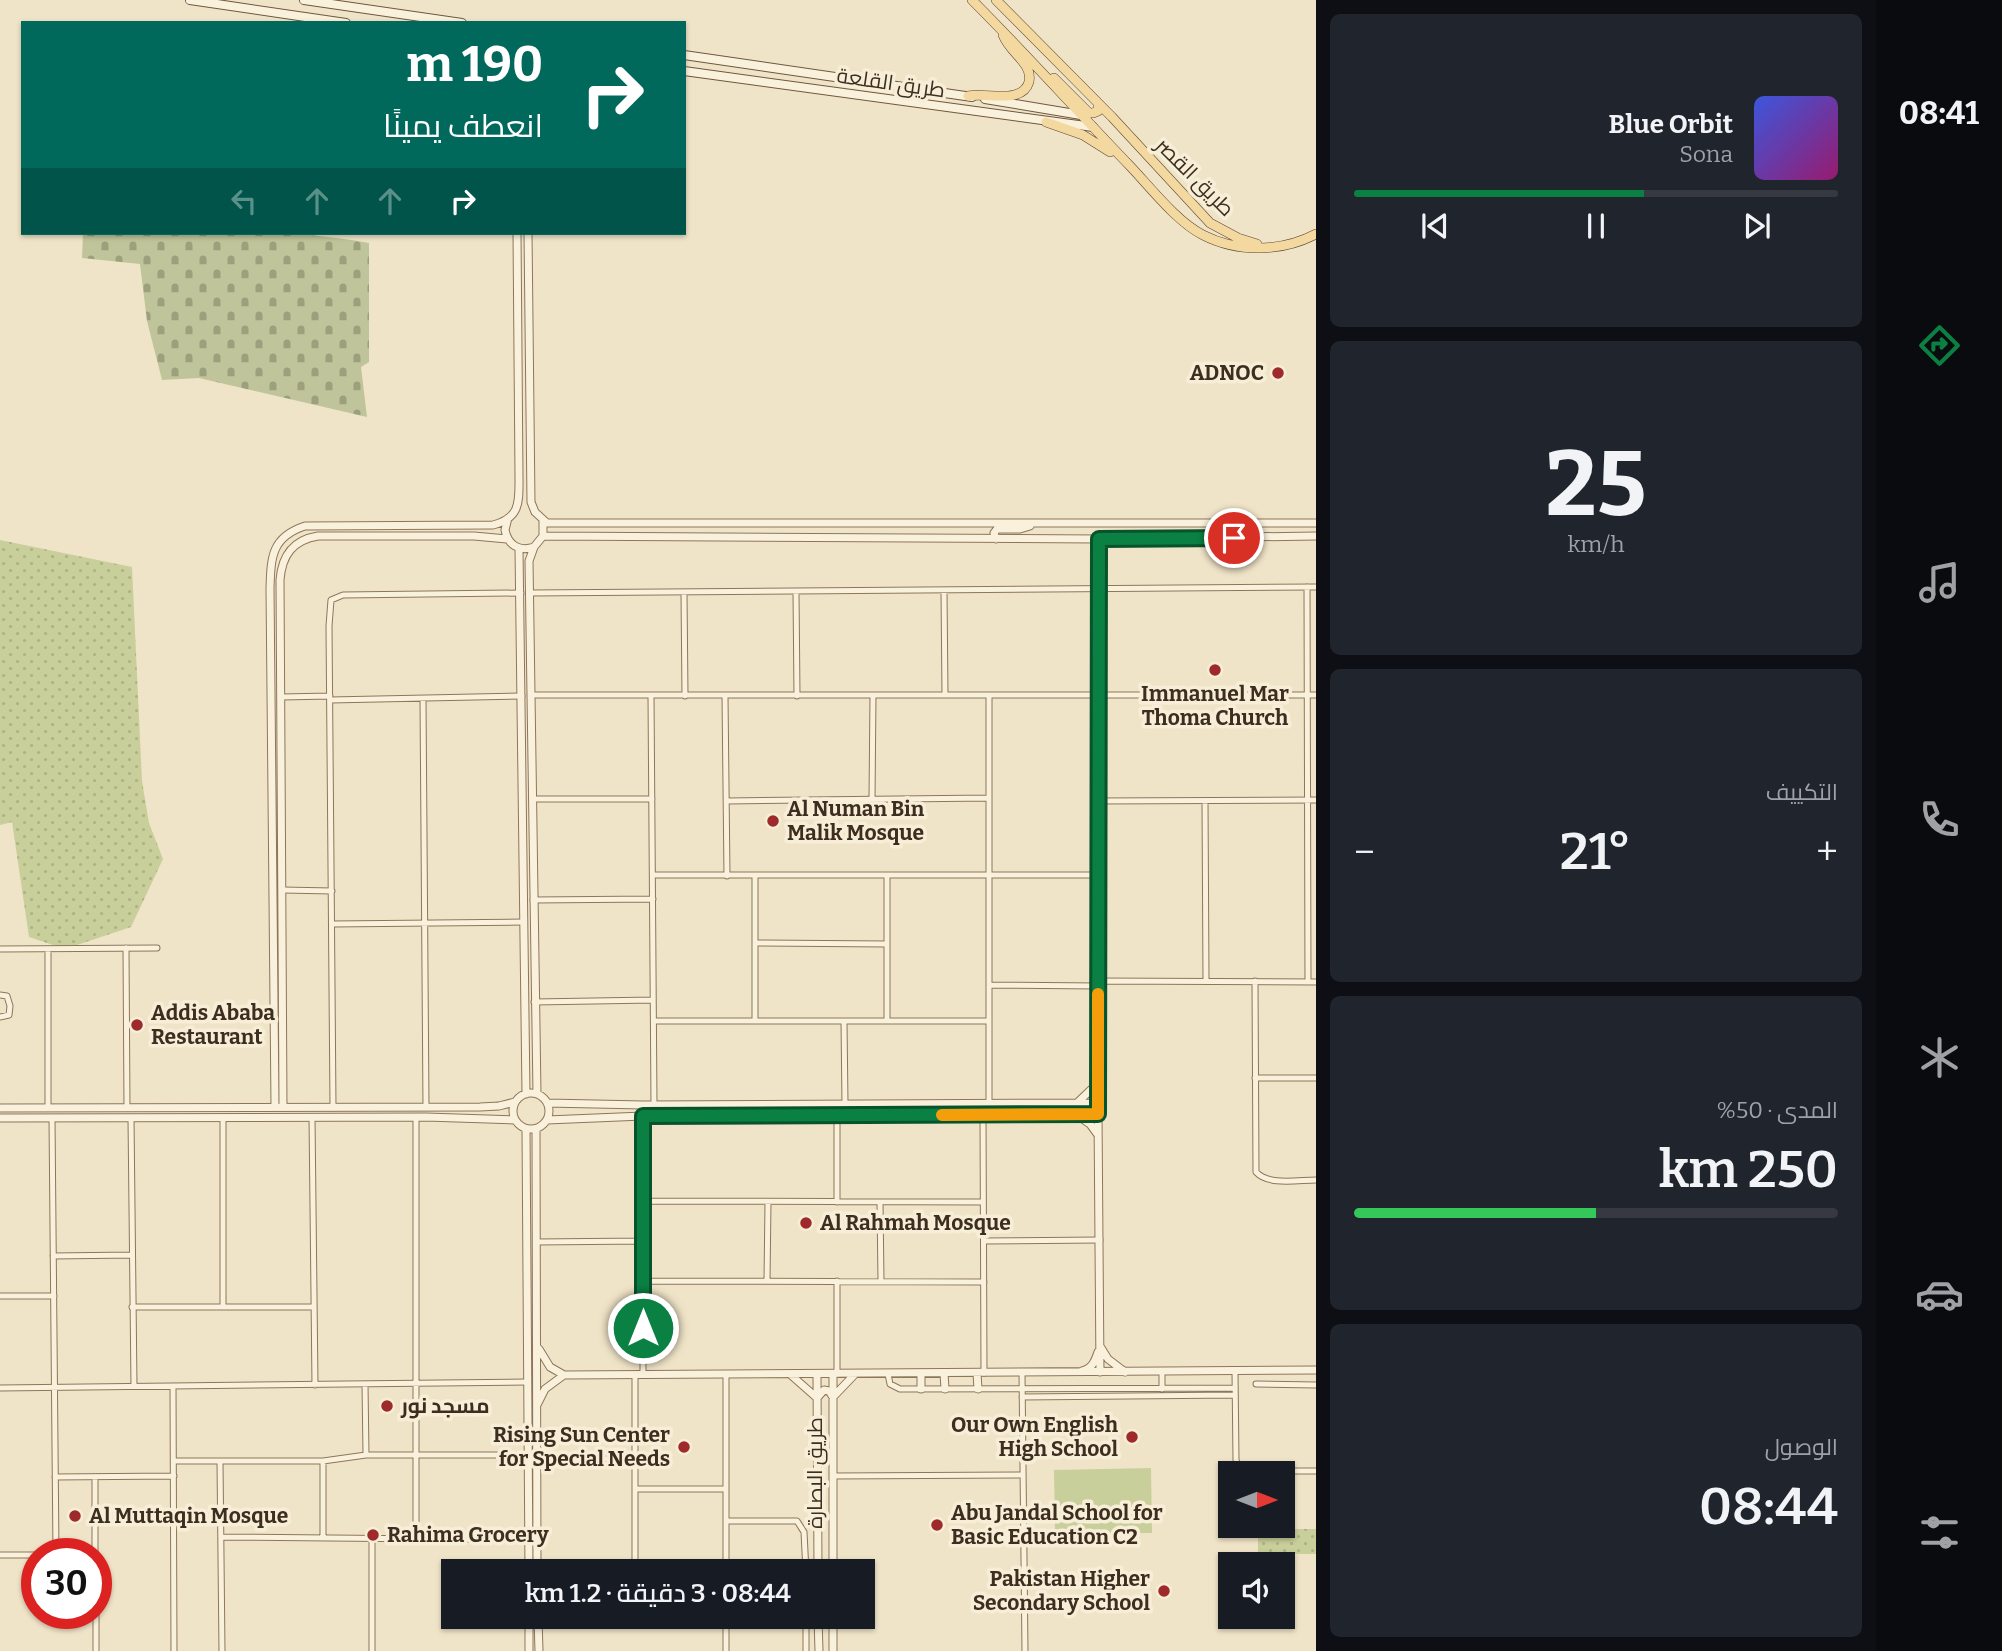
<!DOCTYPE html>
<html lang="ar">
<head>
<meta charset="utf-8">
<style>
  :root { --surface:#171b24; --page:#20242c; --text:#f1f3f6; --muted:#9ea1a6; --line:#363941; --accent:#0b8043 }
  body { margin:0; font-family:Bitter,Cairo,serif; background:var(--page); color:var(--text); direction:rtl; height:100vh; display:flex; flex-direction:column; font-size:26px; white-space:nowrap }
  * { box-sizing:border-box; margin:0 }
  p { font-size:23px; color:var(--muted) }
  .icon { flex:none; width:38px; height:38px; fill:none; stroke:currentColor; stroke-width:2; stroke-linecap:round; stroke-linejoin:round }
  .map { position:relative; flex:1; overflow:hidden; direction:ltr }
  .drawer { display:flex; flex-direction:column; gap:14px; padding:14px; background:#0d0f14; width:560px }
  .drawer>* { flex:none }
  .banner { position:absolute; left:21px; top:21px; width:665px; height:214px; border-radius:0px; box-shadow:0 2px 5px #0004; direction:rtl; background:#00695c; color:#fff; overflow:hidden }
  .needle { width:46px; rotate:90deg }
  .controls { position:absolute; left:1218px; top:1461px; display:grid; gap:14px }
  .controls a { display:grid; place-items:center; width:77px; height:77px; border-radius:0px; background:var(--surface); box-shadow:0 2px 5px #0004; font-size:35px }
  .speed { position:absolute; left:21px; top:1538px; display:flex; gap:14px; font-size:35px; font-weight:700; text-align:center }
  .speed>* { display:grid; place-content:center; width:91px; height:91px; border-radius:50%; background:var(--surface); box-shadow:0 2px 5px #0004; line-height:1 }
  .speed .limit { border:10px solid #d22; background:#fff; color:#111 }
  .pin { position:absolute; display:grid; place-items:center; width:60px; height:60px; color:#fff; margin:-30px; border:4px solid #fff; border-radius:50%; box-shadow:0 2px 7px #0007 }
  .me { position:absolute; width:77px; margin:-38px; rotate:0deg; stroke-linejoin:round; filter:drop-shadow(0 0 5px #0008) }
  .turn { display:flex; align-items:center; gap:24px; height:147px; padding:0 28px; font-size:32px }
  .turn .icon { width:91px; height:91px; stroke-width:2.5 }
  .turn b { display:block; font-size:49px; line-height:60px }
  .lanes { display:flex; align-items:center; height:66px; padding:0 28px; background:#0003; justify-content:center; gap:35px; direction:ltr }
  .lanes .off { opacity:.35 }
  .big { font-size:52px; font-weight:600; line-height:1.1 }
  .drawer .card { flex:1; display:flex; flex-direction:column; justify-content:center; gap:10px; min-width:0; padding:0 24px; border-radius:10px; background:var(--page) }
  .drawer .dial { align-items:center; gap:0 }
  .dial b { font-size:91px; line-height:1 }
  .song { display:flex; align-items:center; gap:21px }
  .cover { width:84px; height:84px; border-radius:10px; background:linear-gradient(135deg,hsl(230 70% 55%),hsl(320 70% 35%)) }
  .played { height:7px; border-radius:4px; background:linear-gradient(90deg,var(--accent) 60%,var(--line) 60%) }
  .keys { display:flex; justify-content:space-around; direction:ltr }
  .heat { display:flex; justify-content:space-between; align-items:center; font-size:38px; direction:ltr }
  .charge { height:10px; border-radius:5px; background:linear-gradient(90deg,#34c759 50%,var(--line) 0) }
  .trip { position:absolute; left:441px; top:1559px; width:434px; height:70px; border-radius:0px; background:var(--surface); box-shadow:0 2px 5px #0004; font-weight:600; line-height:70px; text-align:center; direction:rtl }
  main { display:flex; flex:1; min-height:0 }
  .menu { display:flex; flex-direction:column; width:126px; justify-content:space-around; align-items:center; background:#090b0e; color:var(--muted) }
  .menu .icon { width:49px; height:49px }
  .menu .current { color:var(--accent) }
  .menu b { font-size:32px; color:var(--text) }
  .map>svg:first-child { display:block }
  .grass { fill:url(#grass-dots) }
  .cemetery { fill:url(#cemetery-stones) }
  .park { fill:#c9cf9b }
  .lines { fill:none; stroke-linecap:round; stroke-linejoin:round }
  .minor-casing { stroke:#8d765c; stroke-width:7 }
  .tertiary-casing { stroke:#8d765c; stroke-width:9 }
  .secondary-casing { stroke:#6f573f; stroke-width:10 }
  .primary-casing { stroke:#5b4430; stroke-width:10 }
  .minor { stroke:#faf1dc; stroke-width:5 }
  .tertiary { stroke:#faf1dc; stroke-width:7 }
  .secondary { stroke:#faf1dc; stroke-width:8 }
  .primary { stroke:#f3d9a0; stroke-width:9 }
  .route-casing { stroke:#07532c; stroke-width:18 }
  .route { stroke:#0b8043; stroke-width:12 }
  .slow { stroke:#f59e0b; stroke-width:12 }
  .poi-dot { fill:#9e2a2b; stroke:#f7eed8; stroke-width:2.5 }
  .labels { text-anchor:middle; stroke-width:7; stroke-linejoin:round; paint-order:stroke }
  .street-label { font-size:21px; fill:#3d2e20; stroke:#f7eed8 }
  .poi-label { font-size:21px; font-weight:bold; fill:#3d2e20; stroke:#f7eed8; text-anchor:start }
</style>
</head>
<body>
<main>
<nav class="menu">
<b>08:41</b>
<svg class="icon current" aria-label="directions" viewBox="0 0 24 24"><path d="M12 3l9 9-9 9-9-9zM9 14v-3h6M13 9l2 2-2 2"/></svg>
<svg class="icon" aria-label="music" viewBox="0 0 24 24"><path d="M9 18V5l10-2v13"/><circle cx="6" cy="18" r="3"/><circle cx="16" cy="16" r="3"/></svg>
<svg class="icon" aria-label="phone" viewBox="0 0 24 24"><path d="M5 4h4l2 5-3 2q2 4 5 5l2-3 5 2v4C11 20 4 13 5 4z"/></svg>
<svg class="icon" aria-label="climate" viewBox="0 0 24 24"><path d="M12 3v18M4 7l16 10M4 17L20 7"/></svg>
<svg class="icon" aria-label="car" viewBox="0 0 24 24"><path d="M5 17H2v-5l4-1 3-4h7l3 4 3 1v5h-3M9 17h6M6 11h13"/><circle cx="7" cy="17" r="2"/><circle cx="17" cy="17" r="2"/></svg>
<svg class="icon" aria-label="filters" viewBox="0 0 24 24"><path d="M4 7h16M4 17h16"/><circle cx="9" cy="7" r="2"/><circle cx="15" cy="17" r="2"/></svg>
</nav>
<section class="drawer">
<div class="card">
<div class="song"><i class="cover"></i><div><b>Blue Orbit</b><p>Sona</p></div></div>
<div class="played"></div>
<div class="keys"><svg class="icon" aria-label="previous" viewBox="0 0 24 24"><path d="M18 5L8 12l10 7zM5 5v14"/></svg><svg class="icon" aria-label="pause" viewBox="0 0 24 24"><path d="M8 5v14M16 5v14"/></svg><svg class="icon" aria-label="next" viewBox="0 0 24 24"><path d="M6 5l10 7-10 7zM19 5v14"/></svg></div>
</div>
<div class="card dial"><b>25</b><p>km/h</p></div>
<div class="card"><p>التكييف</p>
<div class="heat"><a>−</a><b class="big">21°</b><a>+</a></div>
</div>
<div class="card"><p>المدى · 50%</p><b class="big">250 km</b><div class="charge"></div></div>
<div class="card"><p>الوصول</p><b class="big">08:44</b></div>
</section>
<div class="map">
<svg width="1316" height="1651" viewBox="0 0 1316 1651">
  <defs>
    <pattern id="grass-dots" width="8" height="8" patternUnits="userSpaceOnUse" patternTransform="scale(1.75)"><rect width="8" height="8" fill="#c9cf9b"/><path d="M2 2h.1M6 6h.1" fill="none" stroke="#aeb285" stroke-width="1.8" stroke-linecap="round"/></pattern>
    <pattern id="cemetery-stones" width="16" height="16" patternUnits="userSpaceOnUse" patternTransform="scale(1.75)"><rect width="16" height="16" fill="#bfc49a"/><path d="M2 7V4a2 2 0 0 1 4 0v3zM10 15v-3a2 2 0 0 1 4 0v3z" fill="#9ca07d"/></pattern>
  </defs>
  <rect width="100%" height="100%" fill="#f0e4c8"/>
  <path class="grass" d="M0,540l132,27 10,214 7,42 14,36 -32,68 -66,22 -36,-12 -17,-115 -12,3z
    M1258,1529h58v25h-58z"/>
  <path class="cemetery" d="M83,233c95,0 192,-7 286,10v119l-8,5 6,50 -168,-39 -37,2 -15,-59 -7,-57 -58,-6z"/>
  <path class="park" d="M1151,1468l1,65 -97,1 -1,-64z"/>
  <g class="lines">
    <g class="minor-casing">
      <path id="minor" d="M1307,587l1,395
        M944,591l1,104
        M796,592l1,104
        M530,593l786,-6
        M684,593l1,103
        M531,695h785
        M989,695v408
        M651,696l3,408
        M725,696l2,180
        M282,697l48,-1
        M423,699l3,407
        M330,700l192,-4
        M532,799h120
        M872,799l1,-104
        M727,801l262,-3
        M1097,801l219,-1
        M1205,801l1,179
        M653,875h445
        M755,875v146
        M283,890l49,1
        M533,900l120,-1
        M332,924l191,-2
        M755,943l132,1
        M126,948l1,160
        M0,949l157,-1
        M48,949v159
        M1098,981l218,1
        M1255,981l1,191c13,14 42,8 60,8
        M989,985l109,1
        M0,995l7,1 3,10 -1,9 -9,2
        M534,1002l119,-2
        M654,1021h335
        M844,1021l1,83
        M887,1021v-146
        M1255,1078h61
        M333,1106l-4,-480 2,-26 12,-5 178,-2
        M983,1114l1,259
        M837,1115v87
        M643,1116v259
        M223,1117v189
        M312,1117l3,268
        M416,1117v422
        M52,1118l4,436
        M131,1118l3,268
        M643,1201l340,1
        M880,1202l1,79
        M984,1241l116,-1
        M536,1242l107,-1
        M53,1256l79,-1
        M643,1281l341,1
        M767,1281l1,-79
        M0,1296h54
        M132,1307h182
        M1162,1372v17
        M1235,1372l1,88 3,7 7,4h70
        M1022,1373l3,278
        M726,1374v198
        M837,1374v-93
        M888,1374l2,10 10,5 335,-1
        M365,1384l1,71
        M1256,1384l60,1
        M173,1386l1,265
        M0,1388l527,-6
        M1022,1397l213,-2
        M537,1459h98
        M175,1461h148l43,-6h162
        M323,1461v77
        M220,1462l2,189
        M833,1476l190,-1
        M55,1477l119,-1
        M95,1477v77
        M635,1489h91
        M726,1521h71l7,11 2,40
        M222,1537l307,3
        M0,1555h37
        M537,1567l281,-2
        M635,1567v-192
        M96,1614v37
        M726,1617v34
        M806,1617v34
        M372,1651v-112"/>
    </g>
    <g class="tertiary-casing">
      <path id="tertiary" d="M528,233l3,269 4,10 12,11h769
        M508,518l-3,12c3,15 14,22 29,17
        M543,536l556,3 217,-3
        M996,539l-2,-6 3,-4h23l10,-3
        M1099,539l-1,575 2,258
        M519,549l7,545
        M513 1111a18 18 0 1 1 36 0a18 18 0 1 1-36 0Z
        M537,1094l-8,-533 5,-14 9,-11v-15
        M547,1103l96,2 455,-2
        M1077,1103l21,-20
        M275,1106l-5,-518c1,-30 1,-51 35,-62l188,-1c28,-7 26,-24 26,-48l-2,-244
        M283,1106l-3,-526c2,-25 13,-40 38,-44h156l33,3
        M0,1108l480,-1 19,-1 16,-4
        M1077,1115l13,9 8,11
        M0,1118l426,-1 89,3
        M547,1120l96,-4 455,-2
        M526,1129l3,443
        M536,1129l1,443
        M1100,1346l8,13 17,13
        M539,1349l11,18 14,8
        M1082,1371c10,-2 13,-10 16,-19
        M921,1373v16
        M944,1373l1,16
        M977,1373l1,16
        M817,1374l1,198
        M833,1374v198
        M791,1375l26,23 7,-8 5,1 4,6 22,-23
        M537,1405l8,-16 19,-14 752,-5
        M529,1617v34
        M538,1617l1,34
        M818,1617l1,34
        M833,1617v34"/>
    </g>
    <g class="secondary-casing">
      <path id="secondary" d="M190,0l156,23
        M304,0l158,23
        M684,55l288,42
        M684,71l409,56
        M985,99l96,16"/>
    </g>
    <g class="primary-casing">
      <path id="primary" d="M972,0c54,54 105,111 158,166 20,21 47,56 73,69 35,18 79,17 113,-1
        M996,0l116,117 98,106 28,15 19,6
        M1054,78l35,35h4l5,-2v-8
        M968,96c19,-4 54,9 61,-14 1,-5 0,-11 -3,-16 -7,-11 -18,-18 -23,-31
        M1046,122l37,13 27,17"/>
    </g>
    <use href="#minor" class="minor"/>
    <use href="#tertiary" class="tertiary"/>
    <use href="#secondary" class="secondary"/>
    <use href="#primary" class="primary"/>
  </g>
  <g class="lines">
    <g class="route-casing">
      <path id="route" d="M643,1328v-212l455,-2 1,-575 135,-1"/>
    </g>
    <use href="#route" class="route"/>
    <path class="slow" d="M942,1115l156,-1v-120"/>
  </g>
  <g class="poi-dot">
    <circle cx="1278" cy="373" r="7"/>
    <circle cx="1215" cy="670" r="7"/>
    <circle cx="773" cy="821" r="7"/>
    <circle cx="137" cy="1025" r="7"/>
    <circle cx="806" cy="1223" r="7"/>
    <circle cx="387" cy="1406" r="7"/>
    <circle cx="1132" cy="1437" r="7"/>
    <circle cx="684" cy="1447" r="7"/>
    <circle cx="75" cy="1516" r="7"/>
    <circle cx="937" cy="1525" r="7"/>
    <circle cx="373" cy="1535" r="7"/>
    <circle cx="1164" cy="1591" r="7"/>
  </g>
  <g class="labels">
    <g class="street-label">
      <text transform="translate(891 83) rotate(8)" y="7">طريق القلعة</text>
      <text transform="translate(1195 177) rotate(45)" y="7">طريق القصر</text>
      <text transform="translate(815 1473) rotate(-90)" y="7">طريق البصارة</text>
    </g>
    <g class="poi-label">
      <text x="1264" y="380" text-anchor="end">ADNOC</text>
      <text x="1215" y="701" text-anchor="middle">Immanuel Mar<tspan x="1215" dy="24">Thoma Church</tspan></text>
      <text x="787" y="816">Al Numan Bin<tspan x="787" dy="24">Malik Mosque</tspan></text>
      <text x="151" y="1020">Addis Ababa<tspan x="151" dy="24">Restaurant</tspan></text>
      <text x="820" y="1230">Al Rahmah Mosque</text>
      <text x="401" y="1413">مسجد نور</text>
      <text x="1118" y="1432" text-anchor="end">Our Own English<tspan x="1118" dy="24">High School</tspan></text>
      <text x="670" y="1442" text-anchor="end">Rising Sun Center<tspan x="670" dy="24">for Special Needs</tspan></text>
      <text x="951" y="1520">Abu Jandal School for<tspan x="951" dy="24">Basic Education C2</tspan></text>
      <text x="89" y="1523">Al Muttaqin Mosque</text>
      <text x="387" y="1542">Rahima Grocery</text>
      <text x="1150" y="1586" text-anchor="end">Pakistan Higher<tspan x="1150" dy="24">Secondary School</tspan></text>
    </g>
  </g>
</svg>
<div class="controls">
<a><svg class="needle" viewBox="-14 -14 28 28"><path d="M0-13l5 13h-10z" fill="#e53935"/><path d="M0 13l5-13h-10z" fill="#9ea1a6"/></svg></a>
<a><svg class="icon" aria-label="sound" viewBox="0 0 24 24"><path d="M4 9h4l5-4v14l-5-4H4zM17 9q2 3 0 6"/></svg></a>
</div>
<div class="speed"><div class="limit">30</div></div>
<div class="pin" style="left:1234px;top:538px;background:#d93025"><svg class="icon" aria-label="arrive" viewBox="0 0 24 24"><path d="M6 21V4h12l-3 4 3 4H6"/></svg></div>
<svg class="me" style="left:643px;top:1328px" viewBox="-20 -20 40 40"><circle r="17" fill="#0b8043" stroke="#fff" stroke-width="3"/><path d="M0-11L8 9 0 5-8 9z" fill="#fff"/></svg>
<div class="trip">08:44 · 3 دقيقة · 1.2 km</div>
<div class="banner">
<div class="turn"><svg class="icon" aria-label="right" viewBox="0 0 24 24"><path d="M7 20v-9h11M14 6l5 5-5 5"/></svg><div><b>190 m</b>انعطف يمينًا</div></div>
<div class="lanes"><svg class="icon off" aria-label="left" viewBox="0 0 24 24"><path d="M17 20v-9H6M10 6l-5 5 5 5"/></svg><svg class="icon off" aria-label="ahead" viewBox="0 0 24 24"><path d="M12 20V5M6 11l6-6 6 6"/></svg><svg class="icon off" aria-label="ahead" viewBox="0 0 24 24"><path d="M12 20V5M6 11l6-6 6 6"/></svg><svg class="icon" aria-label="right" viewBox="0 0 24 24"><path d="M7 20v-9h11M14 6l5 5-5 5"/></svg></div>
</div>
</div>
</main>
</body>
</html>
